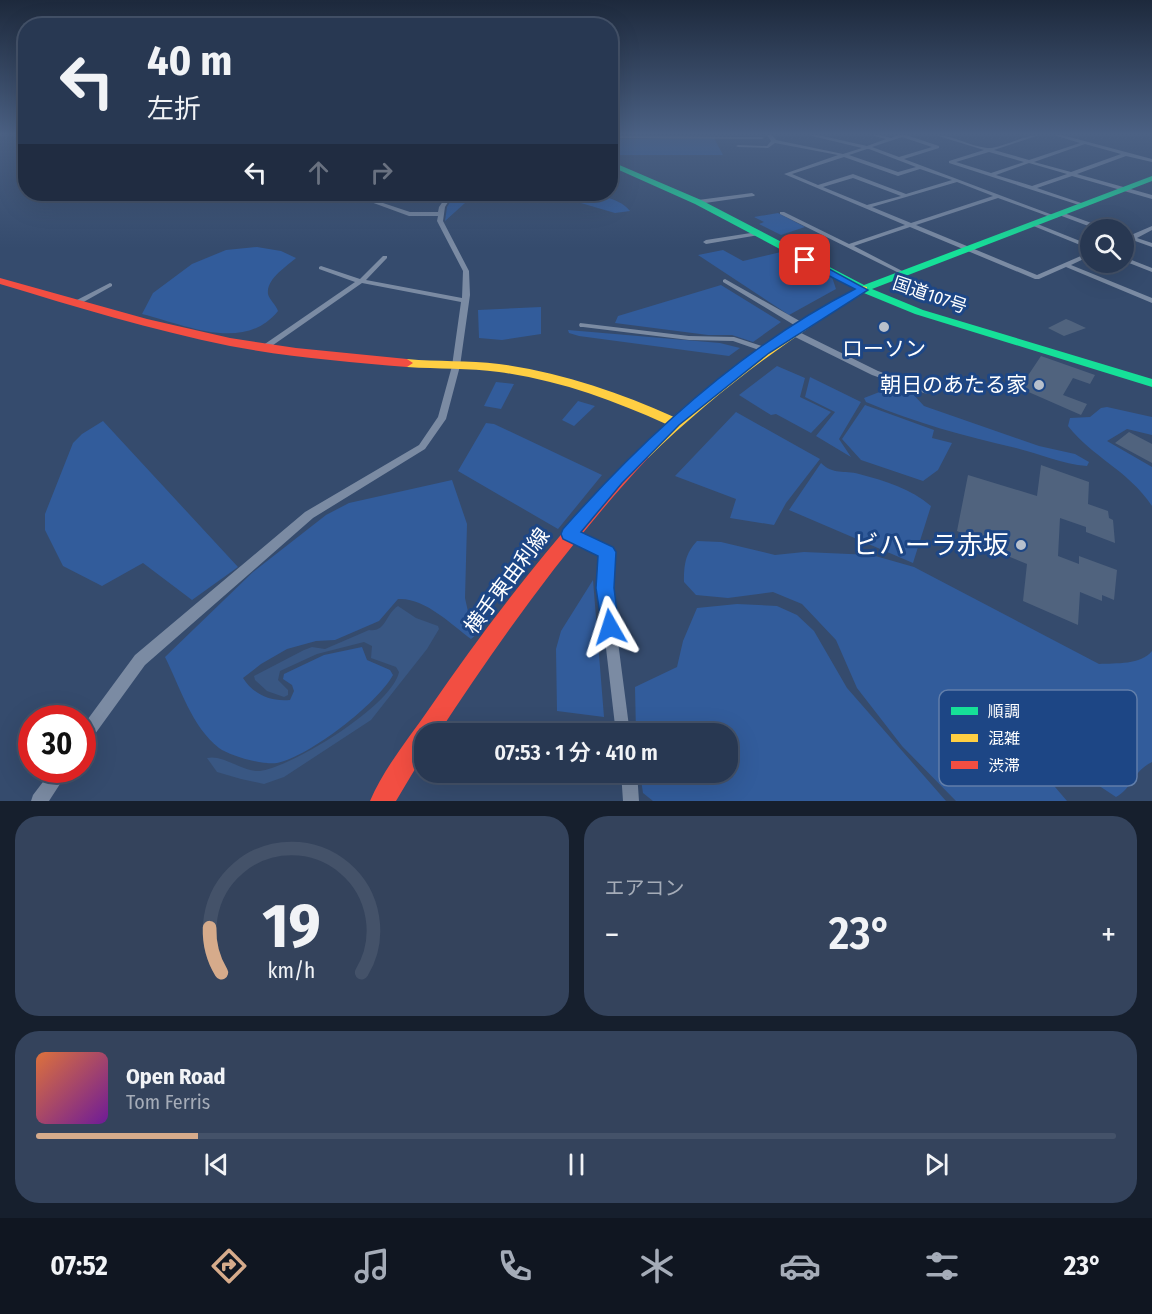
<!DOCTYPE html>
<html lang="ja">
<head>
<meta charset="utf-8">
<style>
  :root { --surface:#283852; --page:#34435c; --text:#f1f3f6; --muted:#a5acb8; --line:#445269; --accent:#d6ab8b }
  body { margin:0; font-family:"Fira Sans Condensed","Noto Sans JP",sans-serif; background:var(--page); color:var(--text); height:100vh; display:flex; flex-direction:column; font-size:22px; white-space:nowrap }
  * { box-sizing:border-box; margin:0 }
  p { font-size:20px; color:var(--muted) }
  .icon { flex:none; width:33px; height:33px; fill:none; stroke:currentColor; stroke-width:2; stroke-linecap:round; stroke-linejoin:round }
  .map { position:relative; height:801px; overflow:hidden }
  .side { display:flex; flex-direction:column; gap:15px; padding:15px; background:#161f2d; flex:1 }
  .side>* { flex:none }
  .guide { position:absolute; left:18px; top:18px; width:600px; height:183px; border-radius:24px; box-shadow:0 6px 24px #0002,0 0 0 2px var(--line); background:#283852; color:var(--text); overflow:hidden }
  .controls { position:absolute; left:1080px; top:219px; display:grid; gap:12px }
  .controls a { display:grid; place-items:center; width:54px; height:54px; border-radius:50%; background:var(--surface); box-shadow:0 6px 24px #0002,0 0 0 2px var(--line); font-size:30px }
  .speed { position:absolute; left:18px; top:705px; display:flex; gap:12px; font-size:30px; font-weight:700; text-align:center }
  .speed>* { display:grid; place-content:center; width:78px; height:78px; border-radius:50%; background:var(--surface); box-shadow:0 6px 24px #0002,0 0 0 2px var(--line); line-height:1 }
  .speed .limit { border:9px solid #d22; background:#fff; color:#111 }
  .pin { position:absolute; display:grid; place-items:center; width:51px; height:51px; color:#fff; margin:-26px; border-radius:12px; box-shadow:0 3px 9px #0006 }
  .me { position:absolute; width:66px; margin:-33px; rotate:354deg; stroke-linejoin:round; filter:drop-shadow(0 0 4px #0008) }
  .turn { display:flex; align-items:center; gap:21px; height:126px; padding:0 30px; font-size:27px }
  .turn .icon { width:78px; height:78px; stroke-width:2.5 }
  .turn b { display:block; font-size:42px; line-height:51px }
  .lanes { display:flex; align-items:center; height:57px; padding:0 30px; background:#0003; justify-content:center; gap:30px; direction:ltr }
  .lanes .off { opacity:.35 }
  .big { font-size:45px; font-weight:600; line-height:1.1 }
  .side .tile { flex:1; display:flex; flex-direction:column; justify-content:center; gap:9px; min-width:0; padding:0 21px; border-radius:24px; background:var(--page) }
  .side .dial { align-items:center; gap:0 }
  .dial svg { height:156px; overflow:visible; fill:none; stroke:var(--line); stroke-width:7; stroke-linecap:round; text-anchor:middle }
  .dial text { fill:var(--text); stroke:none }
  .song { display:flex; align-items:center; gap:18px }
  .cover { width:72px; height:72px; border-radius:9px; background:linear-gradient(135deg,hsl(20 70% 55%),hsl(280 70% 35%)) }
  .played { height:6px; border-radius:3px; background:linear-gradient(90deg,var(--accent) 15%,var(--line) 15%) }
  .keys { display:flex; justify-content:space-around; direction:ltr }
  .heat { display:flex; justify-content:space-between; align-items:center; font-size:33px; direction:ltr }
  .side .tiles { flex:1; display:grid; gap:15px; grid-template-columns:1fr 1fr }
  .tile:last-child { grid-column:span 2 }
  .trip { position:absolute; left:414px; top:723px; width:324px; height:60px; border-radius:24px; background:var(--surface); box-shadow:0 6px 24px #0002,0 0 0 2px var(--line); font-weight:600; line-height:60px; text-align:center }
  .menu { display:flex; height:96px; justify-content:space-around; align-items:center; background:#101621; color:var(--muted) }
  .menu .icon { width:42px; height:42px }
  .menu .on { color:var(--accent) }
  .menu b { font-size:27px; color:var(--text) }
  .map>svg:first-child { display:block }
  .green { fill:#325c9b }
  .water { fill:#395783 }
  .building { fill:#50637e }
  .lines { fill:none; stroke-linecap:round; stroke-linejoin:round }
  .street { fill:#7b8ba3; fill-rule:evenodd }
  .fast { fill:#16e098; fill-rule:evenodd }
  .slow { fill:#ffcf43; fill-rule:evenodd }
  .jam { fill:#f24e42; fill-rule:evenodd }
  .route { fill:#1a73e8; stroke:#114b97; stroke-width:1.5 }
  .poi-dot { fill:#b8c0cc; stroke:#1d4685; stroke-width:2 }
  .labels { text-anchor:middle; stroke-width:6; stroke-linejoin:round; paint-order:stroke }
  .far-street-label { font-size:18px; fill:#fff; stroke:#1d4685 }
  .poi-label { font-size:21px; fill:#fff; stroke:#1d4685 }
  .street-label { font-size:21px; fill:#fff; stroke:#1d4685 }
  .near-poi-label { font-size:26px; fill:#fff; stroke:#1d4685; text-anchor:end }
  .key { fill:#1d4685; stroke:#617eaa; stroke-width:1.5 }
  .key-label { font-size:16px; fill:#fff }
</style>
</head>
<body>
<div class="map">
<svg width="1152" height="801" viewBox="0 0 1152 801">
  <rect width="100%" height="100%" fill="#354b6d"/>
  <path class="green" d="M714,138l9,17h-106l-2,-16z
    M455,194h20l-30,27 2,-14z
    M527,194c27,-1 85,-6 103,17l-15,2 -41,-12z
    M778,213l27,14 -24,8 -22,-11 5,-2 -10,-5z
    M257,247l24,4 15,7c-9,8 -30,21 -28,36 1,5 8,11 10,17 -34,42 -92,14 -136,3l11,-21 39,-29 34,-14z
    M723,250l20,11 38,-9 51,25 4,12 -47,26 -91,-60z
    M721,285l60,37 -28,20 -21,-7h-24l-93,-12 3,-7z
    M541,307v27l-39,6 -23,-2 -1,-28z
    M568,330l152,13 20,5 -11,8 -150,-20 -10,-3z
    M777,366l28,12 -5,19 31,15 -20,21 -35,-19 -5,1 -32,-20z
    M810,377l51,25 -22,37 12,18 -35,-21 19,-24 -30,-15z
    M496,382l18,2 -13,25 -17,-3z
    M895,386l17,7 12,13 115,40 36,8 14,8 -2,4c-25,-2 -47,-12 -71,-18 -51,-12 -101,-25 -150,-46l-2,-4z
    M578,401l17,5 -21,20 -12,-6z
    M865,405l69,25 -2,8 20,5 -14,27 -15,11 -62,-21 -19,-21z
    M1107,407l45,10v18l-25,-6 -20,12 45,26v39c-25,-37 -59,-48 -84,-80l2,-8 20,-1 11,-9z
    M736,412l84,47 -34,44 -12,22 -44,-7 6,-19 -61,-23z
    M103,421l135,146 -46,33 -49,-37 -41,23 -39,-20 -18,-36v-16l28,-71 9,-9z
    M486,423l8,1 108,51 -44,54 -100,-58z
    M821,463c12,12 23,7 38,11 27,7 52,15 72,32l-18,57 -124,-53z
    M452,480l15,44 -2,74 4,18 13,14 -11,9c-20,-15 -47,-42 -73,-40l-19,22 -44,19 -19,1 -29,8 -26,15 -18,14c10,16 27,24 47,22l4,-9 -2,-6 -9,-6 1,-5 40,-19 38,-8 5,13 23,10 3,5c-16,29 -83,81 -116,88 -15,2 -47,-7 -58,-15 -27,-21 -39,-61 -54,-91l88,-85 73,-57 23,-12z
    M697,541l24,1 54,13 29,-3 68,3 42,12 185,97c17,-1 42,1 53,-13v111c-21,11 -19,26 -36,35l-71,-47 -13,-1 1,12 34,40h-111l-54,-55 -45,-58 -21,-48 -34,-36 -29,-12 -45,6 -32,-3 -12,-13c0,-17 1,-28 13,-41z
    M593,580l11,137 -47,-6 -1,-62 5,-18z
    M737,604l40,2 20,9 17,16 33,57 99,113h-293l-10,-8 -3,-20 88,-1v-38l-92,-1 -1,-46 42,-20 6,-26 14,-33z"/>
  <path class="water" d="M398,606l18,12 22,8 1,3 -12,20 -56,71 -87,57 -20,7 -23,-5 -24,-7 -10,-14c16,-4 35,14 53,13 32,-4 132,-65 139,-99l-3,-5 -25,-9 1,-12 -8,-4 -47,12 -37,17 -2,9 10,10v5l-4,2 -17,-6 -12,-11 -1,-4 50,-26 8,-3 13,2 44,-19c17,3 17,-17 29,-24z"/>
  <path class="building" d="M922,284l11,6 -20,8 -11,-6z
    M1066,319l5,2 15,7 -22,8 -16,-8z
    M1041,356l54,19 -5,9 -17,-6 -10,17 24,9 -6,11 -57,-25 1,-2 -4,-2z
    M1129,432l23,12v19l-37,-20z
    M1041,465l48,17 -1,22 20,7 1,7 4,2 2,23 -29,-11v-5l-26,-9 -2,38 21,8v-8l38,14 -3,30 -12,-5v6l-22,-9 -2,33 -55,-24 4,-37 -44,-18 1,-4 -27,-11 11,-56 69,21z"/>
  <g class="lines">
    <path class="street" d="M767,135h5l4,5 67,14 19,-6 -54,-13h10l49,11 19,-7 -15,-4h9l11,3 7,-3h8l33,11v2l-35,11 154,58 -5,1 -55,-20 -82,27 121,50 53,-23v4l-19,9 81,33v5l-86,-36 -27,12h-4l-125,-52 -56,19 54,28 -1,1h-4l-123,-61v-2h4l65,32 56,-19 -121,-51 54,-19 -63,-12 -7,5 -30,-1 -2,-1 2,-1 29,1 4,-5zM902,137l30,10 -33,10 -27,-10zM867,149h2l47,18 -18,5 -49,-17zM844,157l54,19 22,-7 32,11 -46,14 -53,-20 -35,11 -26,-11zM853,178l48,18 -34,9 -44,-18zM957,182l36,14 -82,27 -39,-16z
      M935,135c18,0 34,11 52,13 13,1 36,-13 52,-13l-45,15 35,10 51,-17 -26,-8h8l90,24v3l-26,-6 -49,18 75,21v4l-80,-23 -35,12 50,17 -5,1 -133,-43v-2l35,-11zM1085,144l36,10 -50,18 -37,-10zM989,152l35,10 -33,11 -35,-11zM1029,163l38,11 -35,12 -36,-11z
      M610,136l152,1 2,1 -2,1 -152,-1z
      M752,193l3,2 -1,1 -56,8 -3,-2 3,-2z
      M349,194h7l54,18h28l1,-5 9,-13h5l-8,13 -2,14 26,50 1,24 -10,71 -14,53 -21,30 -112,69 -168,147 -58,80 -5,2v-20l53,-72 170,-143 114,-67 19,-28 14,-51 9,-64 -99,-19 -96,67h-3l-4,-2 96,-66 -36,-13v-2l2,-1 39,13 23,-23h4v2l-21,22 96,18 1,-27 -26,-50 1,-5h-29z
      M1061,212l47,17 1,1h-10l-40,-15 -1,-1z
      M1031,223h4l55,22v4l-59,-24z
      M1152,226v4l-15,8 15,5v4l-28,-10v-4l7,2z
      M757,232l3,2 -1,1 -53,9 -3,-2 3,-2z
      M1124,257l28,11v4l-28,-11z
      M725,279l80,45 1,2 -4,2h-3l-76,-46v-2z
      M110,283l2,1v2l-32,18h-6l-1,-2z
      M580,323l109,13 45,1 34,11 1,2 -4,2 -32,-11 -44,-1 -106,-13h-3l-1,-2z
      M789,330h6l83,41 52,18 1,2 -4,3 -3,-1 -52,-18 -83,-41 -1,-2z
      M569,529l42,20 2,3 -2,36 19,146h-14l-17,-146 2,-34 -36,-17 -2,-3 2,-3z
      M52,770h17l-20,31h-18l2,-6z
      M621,772h16l2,29h-16z"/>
    <path class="fast" d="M610,161l91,39 163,85 288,-109v5l-280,108 51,21 229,69v8l-237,-73 -56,-23 -164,-87 -85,-38z"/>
    <path class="slow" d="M863,286l4,1v4c-80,48 -152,102 -219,167h-10l-2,-4 2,-4 28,-26c-53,-24 -108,-44 -167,-52 -30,-4 -61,-3 -92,-5l-6,-4 6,-4c31,3 61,1 92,5 61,8 119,28 175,53l42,-35 55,-40z"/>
    <path class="jam" d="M0,278l147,41 83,19 66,10 111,11 6,4 -6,4c-59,-5 -119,-10 -177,-21 -78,-16 -154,-39 -230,-62z
      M643,449l5,1 2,4 -2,4c-79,85 -146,178 -210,276h-14v20l-28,47h-26c14,-33 39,-63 59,-92 63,-92 131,-179 209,-259z"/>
  </g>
  <linearGradient id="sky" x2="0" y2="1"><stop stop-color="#1d293c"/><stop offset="0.54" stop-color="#4b6184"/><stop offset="1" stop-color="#4b6184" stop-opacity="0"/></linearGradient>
  <rect width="1152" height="248" fill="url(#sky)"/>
  <path class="route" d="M802,258h7l59,32 -99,63 -90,72 -57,58 -41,49 32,15 3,5 -2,36 5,39 -3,7 -6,2 -7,-2 -7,-46 2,-32 -35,-17 -2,-5 2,-5c83,-94 179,-182 292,-240l-53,-27z"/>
  <g class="poi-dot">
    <circle cx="884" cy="327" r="6"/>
    <circle cx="1039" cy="385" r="6"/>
    <circle cx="1021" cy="545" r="6"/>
  </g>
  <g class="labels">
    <g class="far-street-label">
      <text transform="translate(930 295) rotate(19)" y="6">国道107号</text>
    </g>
    <g class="poi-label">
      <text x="884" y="356">ローソン</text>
      <text x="1027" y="392" text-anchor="end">朝日のあたる家</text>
    </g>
    <g class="street-label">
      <text transform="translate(507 581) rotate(-53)" y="7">横手東由利線</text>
    </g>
    <g class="near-poi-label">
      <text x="1009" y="554">ビハーラ赤坂</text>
    </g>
  </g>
  <rect x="939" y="690" width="198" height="96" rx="9" class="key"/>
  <rect x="951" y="707" width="27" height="8" fill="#16e098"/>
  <rect x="951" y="734" width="27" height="8" fill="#ffcf43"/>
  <rect x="951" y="761" width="27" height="8" fill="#f24e42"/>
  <g class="key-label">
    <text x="988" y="717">順調</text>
    <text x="988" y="744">混雑</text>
    <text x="988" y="771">渋滞</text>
  </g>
</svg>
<div class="controls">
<a><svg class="icon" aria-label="search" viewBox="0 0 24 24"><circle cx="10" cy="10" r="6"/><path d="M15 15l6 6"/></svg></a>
</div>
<div class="speed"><div class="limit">30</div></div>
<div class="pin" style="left:805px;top:260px;background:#d93025"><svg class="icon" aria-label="arrive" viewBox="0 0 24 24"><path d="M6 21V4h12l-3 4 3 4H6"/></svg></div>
<svg class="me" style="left:610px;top:627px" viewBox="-20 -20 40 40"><path d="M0-17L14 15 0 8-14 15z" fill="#1a73e8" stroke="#fff" stroke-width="4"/></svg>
<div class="trip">07:53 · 1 分 · 410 m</div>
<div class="guide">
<div class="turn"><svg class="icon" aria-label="left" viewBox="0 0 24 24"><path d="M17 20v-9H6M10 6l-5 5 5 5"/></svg><div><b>40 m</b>左折</div></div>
<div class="lanes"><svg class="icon" aria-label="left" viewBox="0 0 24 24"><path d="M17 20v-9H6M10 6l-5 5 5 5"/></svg><svg class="icon off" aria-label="ahead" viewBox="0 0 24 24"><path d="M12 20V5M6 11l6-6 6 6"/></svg><svg class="icon off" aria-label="right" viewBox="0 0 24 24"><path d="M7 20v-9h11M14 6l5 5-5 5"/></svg></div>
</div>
</div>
<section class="side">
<div class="tiles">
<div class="tile dial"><svg viewBox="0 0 100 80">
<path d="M14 69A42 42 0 1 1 86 69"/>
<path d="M14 69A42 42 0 0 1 8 46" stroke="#d6ab8b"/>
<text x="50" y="56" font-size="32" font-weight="700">19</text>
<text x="50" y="72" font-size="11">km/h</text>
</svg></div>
<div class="tile"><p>エアコン</p>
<div class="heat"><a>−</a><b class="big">23°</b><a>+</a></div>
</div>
<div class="tile">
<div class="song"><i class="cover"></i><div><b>Open Road</b><p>Tom Ferris</p></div></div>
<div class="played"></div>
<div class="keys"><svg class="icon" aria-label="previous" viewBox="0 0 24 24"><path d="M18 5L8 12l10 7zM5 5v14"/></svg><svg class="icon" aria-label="pause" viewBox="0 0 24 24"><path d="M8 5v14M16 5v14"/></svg><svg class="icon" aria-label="next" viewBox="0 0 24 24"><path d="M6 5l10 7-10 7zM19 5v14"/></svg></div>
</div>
</div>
</section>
<nav class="menu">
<b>07:52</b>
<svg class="icon on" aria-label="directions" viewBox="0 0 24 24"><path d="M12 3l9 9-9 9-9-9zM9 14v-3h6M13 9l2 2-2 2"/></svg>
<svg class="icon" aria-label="music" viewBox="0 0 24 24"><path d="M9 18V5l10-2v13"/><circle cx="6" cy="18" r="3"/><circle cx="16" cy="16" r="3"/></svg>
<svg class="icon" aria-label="phone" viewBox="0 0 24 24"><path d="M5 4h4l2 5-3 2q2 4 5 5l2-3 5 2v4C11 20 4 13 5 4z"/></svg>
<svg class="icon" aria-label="climate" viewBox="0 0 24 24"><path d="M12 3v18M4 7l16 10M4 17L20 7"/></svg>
<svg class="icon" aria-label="car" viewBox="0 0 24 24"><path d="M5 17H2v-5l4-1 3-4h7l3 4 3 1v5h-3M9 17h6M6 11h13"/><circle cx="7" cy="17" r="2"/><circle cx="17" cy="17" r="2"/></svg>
<svg class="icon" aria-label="filters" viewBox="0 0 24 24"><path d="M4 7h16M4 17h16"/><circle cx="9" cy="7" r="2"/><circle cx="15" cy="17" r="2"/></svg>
<b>23°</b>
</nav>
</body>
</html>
